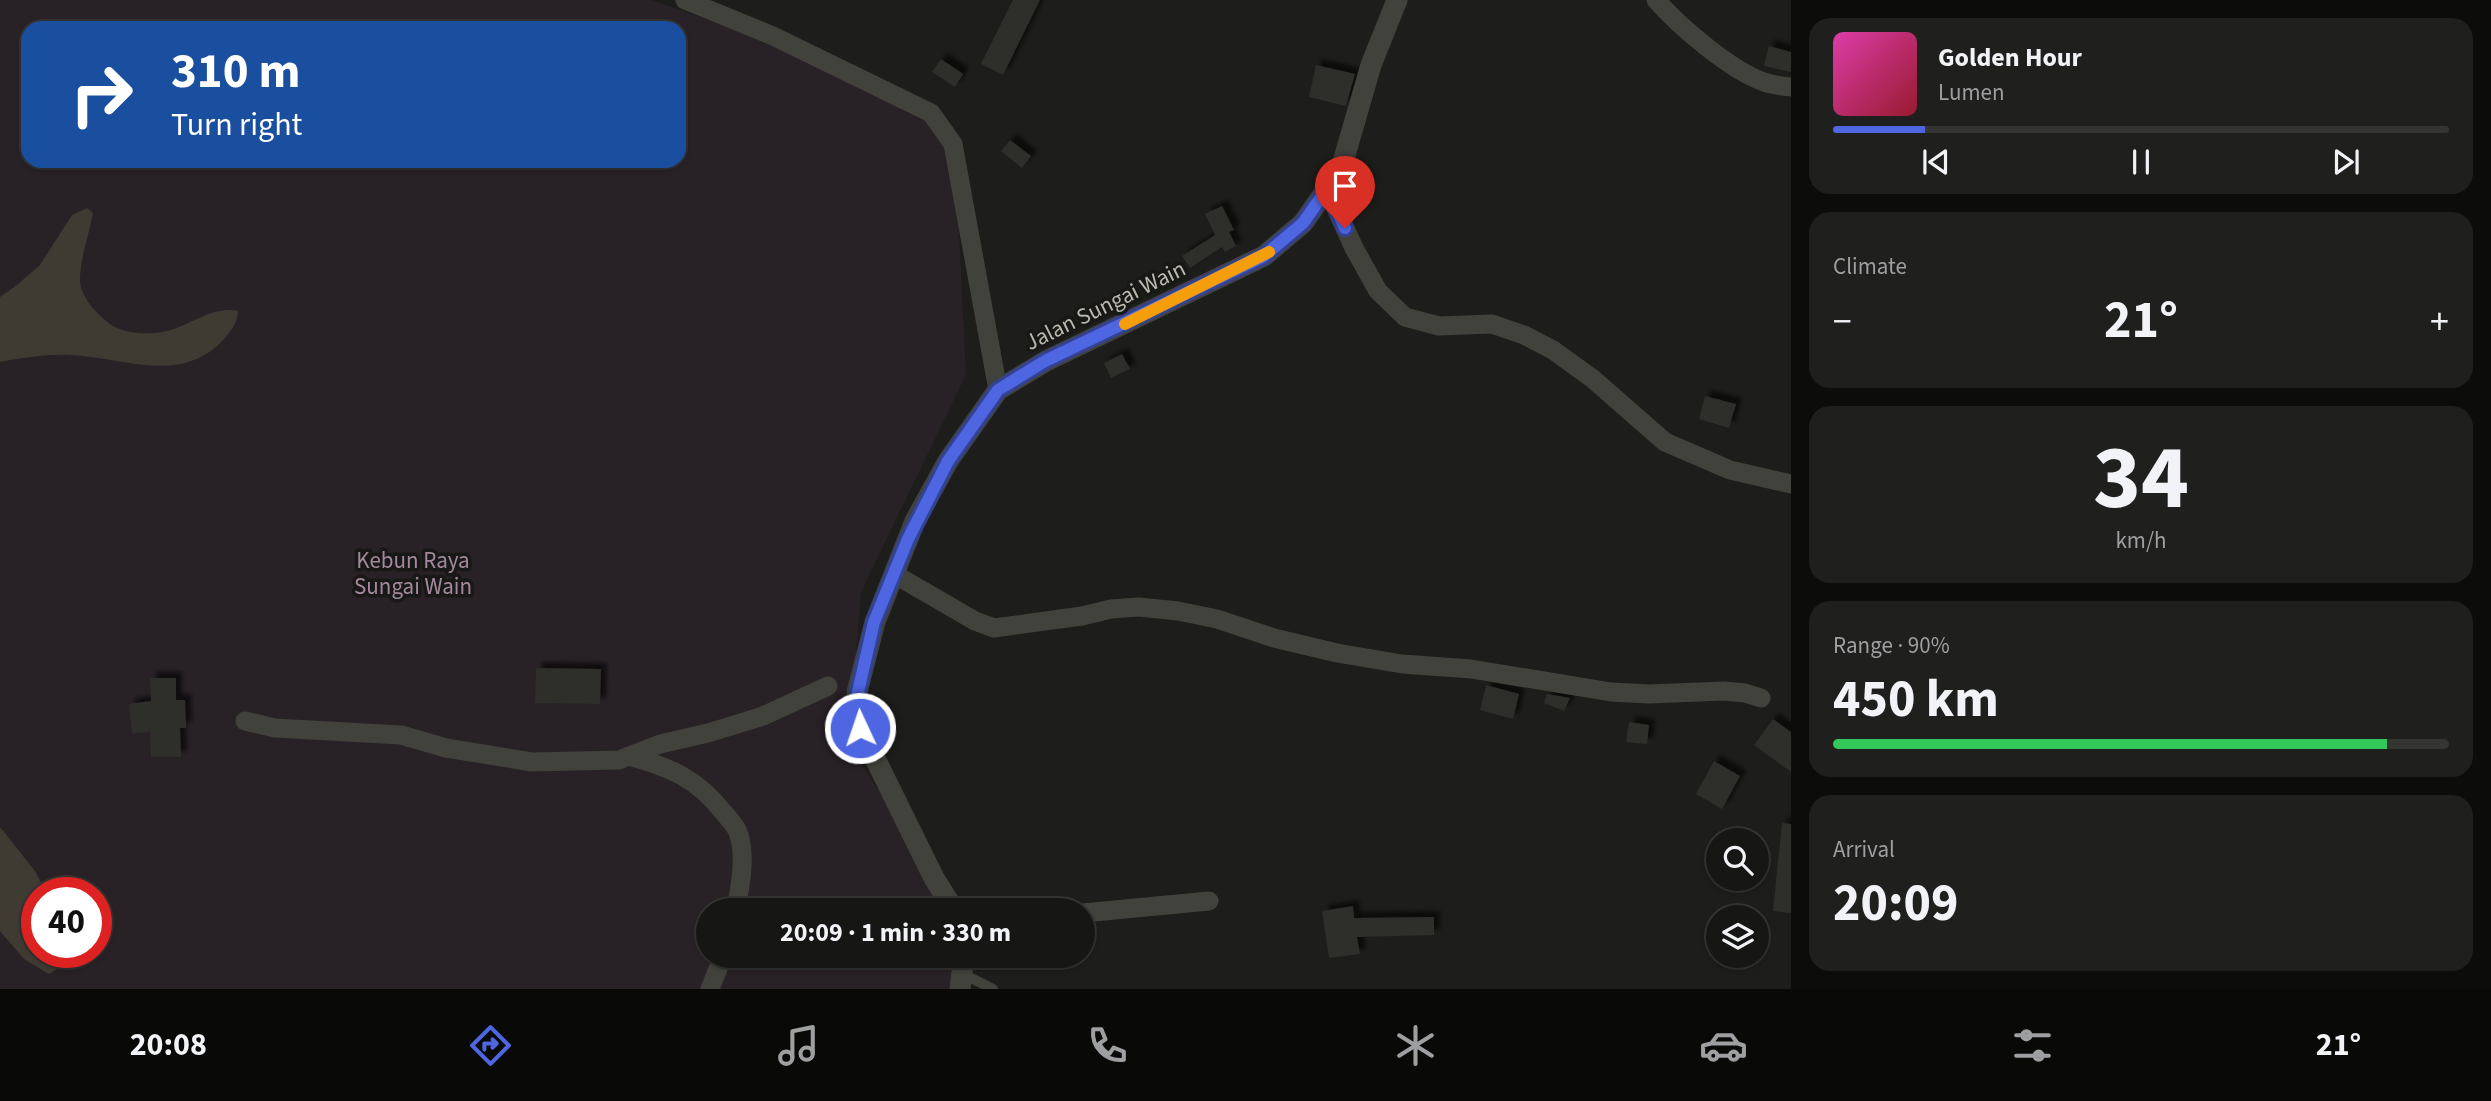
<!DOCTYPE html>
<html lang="en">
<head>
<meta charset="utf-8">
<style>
  :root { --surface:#161614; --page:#1f1f1d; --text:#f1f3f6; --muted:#9e9fa0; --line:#353534; --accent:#4e66e1 }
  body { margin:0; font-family:"Source Sans 3",sans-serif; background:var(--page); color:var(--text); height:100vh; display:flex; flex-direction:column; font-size:26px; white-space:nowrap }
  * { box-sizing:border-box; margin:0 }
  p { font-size:23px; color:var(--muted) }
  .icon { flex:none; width:38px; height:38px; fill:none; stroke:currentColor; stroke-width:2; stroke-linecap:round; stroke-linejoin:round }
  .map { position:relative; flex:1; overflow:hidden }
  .side { display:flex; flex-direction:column; gap:18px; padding:18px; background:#0c0c0b; width:700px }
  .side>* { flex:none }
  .top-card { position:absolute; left:21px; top:21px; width:665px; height:147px; border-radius:21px; box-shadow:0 2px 5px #0004,0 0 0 2px var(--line); background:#1a4fa0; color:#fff; overflow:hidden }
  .buttons { position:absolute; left:1706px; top:828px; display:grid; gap:14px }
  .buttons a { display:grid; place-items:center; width:63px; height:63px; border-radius:50%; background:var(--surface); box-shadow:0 2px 5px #0004,0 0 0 2px var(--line); font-size:35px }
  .speed { position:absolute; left:21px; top:877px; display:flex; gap:14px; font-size:35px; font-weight:700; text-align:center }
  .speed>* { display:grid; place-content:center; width:91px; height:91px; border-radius:50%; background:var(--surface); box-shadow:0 2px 5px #0004,0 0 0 2px var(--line); line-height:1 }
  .speed .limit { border:10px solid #d22; background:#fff; color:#111 }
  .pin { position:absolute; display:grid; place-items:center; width:60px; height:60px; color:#fff; margin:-72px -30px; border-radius:50% 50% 50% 0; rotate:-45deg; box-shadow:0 0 7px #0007 }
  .pin .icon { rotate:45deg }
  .me { position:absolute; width:77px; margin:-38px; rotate:357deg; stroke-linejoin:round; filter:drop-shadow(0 0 5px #0008) }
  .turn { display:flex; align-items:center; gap:24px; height:147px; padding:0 35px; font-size:32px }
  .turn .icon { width:91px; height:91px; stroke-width:2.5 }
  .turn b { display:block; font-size:49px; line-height:60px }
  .big { font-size:52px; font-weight:700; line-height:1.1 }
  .side .tile { flex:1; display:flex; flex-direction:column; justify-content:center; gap:10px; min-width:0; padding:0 24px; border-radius:21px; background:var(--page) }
  .side .dial { align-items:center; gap:0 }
  .dial b { font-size:91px; line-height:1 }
  .song { display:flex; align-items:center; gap:21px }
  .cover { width:84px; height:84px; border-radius:10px; background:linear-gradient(135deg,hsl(320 70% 55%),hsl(350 70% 35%)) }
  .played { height:7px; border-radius:4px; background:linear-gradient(90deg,var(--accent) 15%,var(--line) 15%) }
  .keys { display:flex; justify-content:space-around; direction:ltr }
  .heat { display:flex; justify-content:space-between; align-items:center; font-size:38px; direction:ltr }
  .charge { height:10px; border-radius:5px; background:linear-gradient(90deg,#34c759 90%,var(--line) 0) }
  .trip { position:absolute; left:696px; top:898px; width:399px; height:70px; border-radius:35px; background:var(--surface); box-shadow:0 2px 5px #0004,0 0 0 2px var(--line); font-weight:700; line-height:70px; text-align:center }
  .dock { display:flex; height:112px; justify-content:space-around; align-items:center; background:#090908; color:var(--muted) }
  .dock .icon { width:49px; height:49px }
  .dock .active { color:var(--accent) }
  .dock b { font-size:32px; color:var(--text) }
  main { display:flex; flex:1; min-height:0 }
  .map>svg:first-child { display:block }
  .green { fill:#282126; fill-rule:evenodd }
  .water { fill:#403b32 }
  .building { fill:#2d2e2b; filter:url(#shadow) }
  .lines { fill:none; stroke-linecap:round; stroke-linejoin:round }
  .service { stroke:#41423c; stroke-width:10 }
  .minor { stroke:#41423c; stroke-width:19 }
  .tertiary { stroke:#41423c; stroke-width:21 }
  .route-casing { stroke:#334292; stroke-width:18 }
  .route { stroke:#4e66e1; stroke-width:12 }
  .slow { stroke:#f59e0b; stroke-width:12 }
  .labels { text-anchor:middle; stroke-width:7; stroke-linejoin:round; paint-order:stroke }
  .street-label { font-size:23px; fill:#bbb9af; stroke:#181816 }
  .park-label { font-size:23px; fill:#a4889d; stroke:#181816 }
</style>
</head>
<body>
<main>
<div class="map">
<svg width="1791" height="989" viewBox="0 0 1791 989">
  <defs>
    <filter id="shadow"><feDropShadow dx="6" dy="-6" stdDeviation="2" flood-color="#0009"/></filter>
  </defs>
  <rect width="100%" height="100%" fill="#1d1d1b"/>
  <path class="green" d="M0,0h652l81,29 221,98 12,248 -105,217 -12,153 108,165h-248v46h252l-1,33h-960zM28,28h651v133h-651zM37,892h59v60h-59z"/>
  <path class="water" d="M87,208l6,5c-4,23 -13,44 -13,68 1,18 20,37 35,46 13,7 38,8 52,4 23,-6 48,-26 71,-20 -1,13 -6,18 -14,28 -42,47 -102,18 -154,16 -24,-1 -47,3 -70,7v-65l17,-12 23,-20 32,-50z
    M0,827l35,44 11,21h-9v60h30v11l-18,11 -25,-15 -24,-28z"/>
  <path class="building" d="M1013,0h27l-37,75 -22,-11z
    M1769,46l22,6v20l-27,-6z
    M941,59l22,15 -8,13 -23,-15z
    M1316,65l39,9 -9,32 -37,-9z
    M1010,140l21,16 -9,12 -21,-17z
    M1222,206l12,24 -5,2 7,14 -11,6 -3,-5 -32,21 -8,-12 33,-21 -10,-21z
    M1122,354l8,15 -19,9 -7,-15z
    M1705,396l31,8 -7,24 -30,-9z
    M536,668l65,1 -1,35 -65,-1z
    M150,678h26v22h9l1,28h-6l1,29h-30l-1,-25 -18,2 -3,-30 22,-3z
    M1486,685l33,9 -6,25 -33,-9z
    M1547,694l23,4 -6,13 -20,-8z
    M1773,719l18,13v40l-37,-27z
    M1629,722l20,3 -2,19 -21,-2z
    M1714,761l26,15 -18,33 -26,-15z
    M1782,823l9,1v89l-18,-2z
    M1353,906l1,12 80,-1v18l-77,2 3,17 -31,4 -7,-47z"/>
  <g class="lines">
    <path class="service" d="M963,974l30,15"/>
    <path class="minor" d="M685,0l88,36 158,77 22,31 45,246
      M1656,0c24,27 74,70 108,82 8,3 18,4 27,5
      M1327,189l27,59 24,43 27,26 34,9 53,-2 32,11 29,15 40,29 72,63 65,28 61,14
      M894,574l81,47 19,7 88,-12 29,-7 28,-2 39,4 39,8 57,19 63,15 65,11 69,5 140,23 38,2 75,-3 21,2 16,5
      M245,721l30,7 126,7 45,13 86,14 87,-2 41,-16 48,-11 55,-17 65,-30
      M629,756c40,11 68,22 95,57 5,6 13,14 15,22 7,24 1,51 -3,75
      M1083,913l126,-12
      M710,989l13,-33"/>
    <path class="tertiary" d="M954,910l-20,-32 -74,-150 -3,-36 18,-70 40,-101 33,-60 50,-71 48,-29 218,-105 39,-33 38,-54 30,-104 26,-65
      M960,989l4,-33"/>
  </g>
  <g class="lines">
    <g class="route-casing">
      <path id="route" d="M860,728l-2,-36 16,-70 34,-83 40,-78 50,-71 47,-29 219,-105 39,-33 24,-34 18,39"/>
    </g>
    <use href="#route" class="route"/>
    <path class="slow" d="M1125,324l144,-72"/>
  </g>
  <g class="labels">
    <g class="street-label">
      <text transform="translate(1105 305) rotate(-26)" y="8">Jalan Sungai Wain</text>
    </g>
    <g class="park-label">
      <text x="413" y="568">Kebun Raya<tspan x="413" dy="26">Sungai Wain</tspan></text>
    </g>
  </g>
</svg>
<div class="buttons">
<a><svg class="icon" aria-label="search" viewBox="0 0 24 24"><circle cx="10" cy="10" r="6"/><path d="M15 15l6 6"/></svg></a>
<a><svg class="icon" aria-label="layers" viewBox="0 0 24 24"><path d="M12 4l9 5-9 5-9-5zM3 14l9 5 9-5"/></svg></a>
</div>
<div class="speed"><div class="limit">40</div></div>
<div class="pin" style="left:1345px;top:228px;background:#d93025"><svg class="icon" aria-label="arrive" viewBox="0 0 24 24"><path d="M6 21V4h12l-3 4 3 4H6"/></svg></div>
<svg class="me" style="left:860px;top:728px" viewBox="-20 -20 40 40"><circle r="17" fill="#4e66e1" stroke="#fff" stroke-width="3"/><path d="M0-11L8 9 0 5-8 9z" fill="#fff"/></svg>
<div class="trip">20:09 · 1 min · 330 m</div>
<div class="top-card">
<div class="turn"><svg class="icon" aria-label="right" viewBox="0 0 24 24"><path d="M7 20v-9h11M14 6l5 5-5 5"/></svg><div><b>310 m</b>Turn right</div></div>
</div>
</div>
<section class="side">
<div class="tile">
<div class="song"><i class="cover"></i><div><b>Golden Hour</b><p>Lumen</p></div></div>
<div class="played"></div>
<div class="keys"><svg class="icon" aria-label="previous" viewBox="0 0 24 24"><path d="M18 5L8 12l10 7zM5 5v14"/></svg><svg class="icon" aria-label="pause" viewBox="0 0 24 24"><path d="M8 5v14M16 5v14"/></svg><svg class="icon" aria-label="next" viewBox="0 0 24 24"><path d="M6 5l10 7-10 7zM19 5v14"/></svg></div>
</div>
<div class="tile"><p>Climate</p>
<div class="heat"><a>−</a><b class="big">21°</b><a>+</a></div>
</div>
<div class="tile dial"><b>34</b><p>km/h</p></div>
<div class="tile"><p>Range · 90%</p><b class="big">450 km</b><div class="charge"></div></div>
<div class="tile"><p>Arrival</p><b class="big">20:09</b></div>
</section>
</main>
<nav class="dock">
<b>20:08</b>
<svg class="icon active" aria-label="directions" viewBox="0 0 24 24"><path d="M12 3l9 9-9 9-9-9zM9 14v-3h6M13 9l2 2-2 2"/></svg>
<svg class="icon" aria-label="music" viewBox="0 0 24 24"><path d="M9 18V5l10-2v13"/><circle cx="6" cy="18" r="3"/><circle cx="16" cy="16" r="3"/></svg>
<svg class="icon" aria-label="phone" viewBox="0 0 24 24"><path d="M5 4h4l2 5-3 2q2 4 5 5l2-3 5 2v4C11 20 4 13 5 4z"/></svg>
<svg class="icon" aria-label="climate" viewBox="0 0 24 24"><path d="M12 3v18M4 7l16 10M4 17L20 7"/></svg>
<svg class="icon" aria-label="car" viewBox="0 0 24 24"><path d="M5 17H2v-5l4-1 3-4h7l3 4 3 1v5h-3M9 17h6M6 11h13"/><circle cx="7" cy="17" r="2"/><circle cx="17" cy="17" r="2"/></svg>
<svg class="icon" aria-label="filters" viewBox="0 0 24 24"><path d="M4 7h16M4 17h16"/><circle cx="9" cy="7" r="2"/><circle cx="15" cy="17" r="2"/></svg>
<b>21°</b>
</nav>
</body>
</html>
